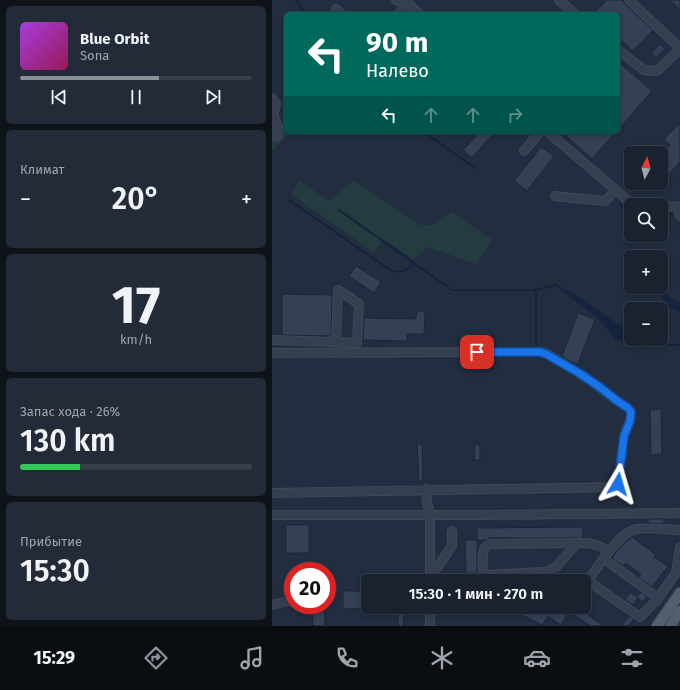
<!DOCTYPE html>
<html lang="ru">
<head>
<meta charset="utf-8">
<style>
  :root { --surface:#1a2230; --page:#232a38; --text:#f1f3f6; --muted:#9fa4ab; --line:#383f4c; --accent:#8c9099 }
  body { margin:0; font-family:"Fira Sans",sans-serif; background:var(--page); color:var(--text); height:100vh; display:flex; flex-direction:column; font-size:15px; white-space:nowrap }
  * { box-sizing:border-box; margin:0 }
  p { font-size:13px; color:var(--muted) }
  .icon { flex:none; width:22px; height:22px; fill:none; stroke:currentColor; stroke-width:2; stroke-linecap:round; stroke-linejoin:round }
  .map { position:relative; flex:1; overflow:hidden }
  .sheet { display:flex; flex-direction:column; gap:6px; padding:6px; background:#0e131a; width:272px }
  .sheet>* { flex:none }
  .guide { position:absolute; left:12px; top:12px; width:336px; height:122px; border-radius:6px; box-shadow:0 2px 6px #0003,0 0 0 1px var(--line); background:#00695c; color:#fff; overflow:hidden }
  .needle { width:26px; rotate:7deg }
  .buttons { position:absolute; left:352px; top:146px; display:grid; gap:8px }
  .buttons a { display:grid; place-items:center; width:44px; height:44px; border-radius:6px; background:var(--surface); box-shadow:0 2px 6px #0003,0 0 0 1px var(--line); font-size:20px }
  .speed { position:absolute; left:12px; top:562px; display:flex; gap:8px; font-size:20px; font-weight:700; text-align:center }
  .speed>* { display:grid; place-content:center; width:52px; height:52px; border-radius:50%; background:var(--surface); box-shadow:0 2px 6px #0003,0 0 0 1px var(--line); line-height:1 }
  .speed .limit { border:6px solid #d22; background:#fff; color:#111 }
  .pin { position:absolute; display:grid; place-items:center; width:34px; height:34px; color:#fff; margin:-17px; border-radius:8px; box-shadow:0 2px 6px #0006 }
  .me { position:absolute; width:44px; margin:-22px; rotate:7deg; stroke-linejoin:round; filter:drop-shadow(0 0 3px #0008) }
  .turn { display:flex; align-items:center; gap:14px; height:84px; padding:0 16px; font-size:18px }
  .turn .icon { width:52px; height:52px; stroke-width:2.5 }
  .turn b { display:block; font-size:28px; line-height:34px }
  .lanes { display:flex; align-items:center; height:38px; padding:0 16px; background:#0003; justify-content:center; gap:20px; direction:ltr }
  .lanes .off { opacity:.35 }
  .big { font-size:30px; font-weight:600; line-height:1.1 }
  .sheet .card { flex:1; display:flex; flex-direction:column; justify-content:center; gap:6px; min-width:0; padding:0 14px; border-radius:6px; background:var(--page) }
  .sheet .dial { align-items:center; gap:0 }
  .dial b { font-size:52px; line-height:1 }
  .song { display:flex; align-items:center; gap:12px }
  .cover { width:48px; height:48px; border-radius:6px; background:linear-gradient(135deg,hsl(280 70% 55%),hsl(330 70% 35%)) }
  .played { height:4px; border-radius:2px; background:linear-gradient(90deg,var(--accent) 60%,var(--line) 60%) }
  .keys { display:flex; justify-content:space-around; direction:ltr }
  .heat { display:flex; justify-content:space-between; align-items:center; font-size:22px; direction:ltr }
  .charge { height:6px; border-radius:3px; background:linear-gradient(90deg,#34c759 26%,var(--line) 0) }
  .trip { position:absolute; left:89px; top:574px; width:230px; height:40px; border-radius:6px; background:var(--surface); box-shadow:0 2px 6px #0003,0 0 0 1px var(--line); font-weight:600; line-height:40px; text-align:center }
  .tabs { display:flex; height:64px; justify-content:space-around; align-items:center; background:#0a0e13; color:var(--muted) }
  .tabs .icon { width:28px; height:28px }
  .tabs .current { color:var(--accent) }
  .tabs b { font-size:18px; color:var(--text) }
  main { display:flex; flex:1; min-height:0 }
  .map>svg:first-child { display:block }
  .green { fill:#243b40 }
  .water { fill:#14233e }
  .lines { fill:none; stroke-linecap:round; stroke-linejoin:round }
  .stream { stroke:#14233e; stroke-width:2 }
  .building { fill:#334056; stroke:#1d2636 }
  .minor-casing { stroke:#3f4858; stroke-width:10 }
  .major-casing { stroke:#3f4858; stroke-width:12 }
  .minor { stroke:#363f4f; stroke-width:8 }
  .major { stroke:#545e6f; stroke-width:10 }
  .route-casing { stroke:#114b97; stroke-width:10 }
  .route { stroke:#1a73e8; stroke-width:7 }
</style>
</head>
<body>
<main>
<section class="sheet">
<div class="card">
<div class="song"><i class="cover"></i><div><b>Blue Orbit</b><p>Sona</p></div></div>
<div class="played"></div>
<div class="keys"><svg class="icon" aria-label="previous" viewBox="0 0 24 24"><path d="M18 5L8 12l10 7zM5 5v14"/></svg><svg class="icon" aria-label="pause" viewBox="0 0 24 24"><path d="M8 5v14M16 5v14"/></svg><svg class="icon" aria-label="next" viewBox="0 0 24 24"><path d="M6 5l10 7-10 7zM19 5v14"/></svg></div>
</div>
<div class="card"><p>Климат</p>
<div class="heat"><a>−</a><b class="big">20°</b><a>+</a></div>
</div>
<div class="card dial"><b>17</b><p>km/h</p></div>
<div class="card"><p>Запас хода · 26%</p><b class="big">130 km</b><div class="charge"></div></div>
<div class="card"><p>Прибытие</p><b class="big">15:30</b></div>
</section>
<div class="map">
<svg width="408" height="626" viewBox="0 0 408 626">
  <rect width="100%" height="100%" fill="#222d40"/>
  <path class="green" d="M0,102l2,2 14,31 -16,16z
    M28,181l29,20 25,-20 66,44h12l20,-13 40,28 -16,24 -49,-17 -13,13 -30,-21 -10,14 -83,-59z"/>
  <path class="water" d="M376,287h13l6,4 2,6 7,4 4,1v11l-16,-9 -2,-7z
    M295,289l64,44v6h9l4,2v8l-29,-10 -17,-21 -34,-25z"/>
  <g class="lines">
    <path class="stream" d="M24,0l8,14
      M152,132l51,36
      M17,200l101,70c12,4 15,0 25,-6
      M348,204l9,7h2
      M67,210l113,80h84v55
      M389,214h11
      M264,290l20,-5 12,8
      M370,344l38,1"/>
  </g>
  <path class="building" d="M335,0h16l2,4 28,26 -20,21 -15,-14v-23h-25z
    M397,0h11v9z
    M388,44l5,5 -9,8 -5,-4z
    M349,64l31,27 -34,39v-62z
    M408,123v39l-19,20v-28l9,-9 -6,-6z
    M208,132h8l4,3 -20,23 -9,-8z
    M290,132h54l-24,27z
    M269,147l13,9 -27,35 -13,-10z
    M84,266l25,16 -7,11 -25,-17z
    M10,294l50,1 -1,41 -49,-1z
    M145,311h8l-1,23h-17v7l-44,-1 1,-22 52,1z
    M306,313l17,6 -17,45 -9,-3 -7,-5z
    M389,409l1,45 -11,1 -1,-45z
    M145,444h5l1,37h-4z
    M203,445h5v15h-6z
    M376,519h16v5l-16,-1z
    M14,525h23v28h-23z
    M311,527v11h-94l-3,2h-9v-12z
    M360,537l24,18 -2,2 14,9 -16,21 -14,-10 3,-3 -15,-11 -3,3 -11,-8 7,-10z
    M193,540h12v33h-11z
    M71,591h25v17l-25,1z
    M358,592l7,5 4,-5 6,5 -4,5 -5,-4 -5,7 -8,-5z
    M40,605h12l1,21h-12z
    M126,607h6l-1,19h-5z
    M233,607h71l28,19h-13l-22,-14 -8,13 -13,-9 -6,9z
    M357,616l5,3 -6,7h-6z"/>
  <g class="lines">
    <g class="minor-casing">
      <path id="minor" d="M124,0l12,4
        M133,0l14,14
        M287,0l16,14
        M357,0l51,48
        M64,9l5,5
        M126,14l10,-10
        M346,50l26,20 13,1 23,-22
        M0,98l4,6c-4,12 -2,14 3,26l-3,7
        M276,132l83,71 24,2
        M252,151l16,-19
        M283,196l50,5 11,-11
        M389,206l19,1
        M406,207l2,9
        M66,290l21,14 -2,39 -21,-1z
        M0,340l64,2
        M0,353l268,-1 6,1 33,20 22,15 15,12 12,8 3,4 -1,9 -6,15 -6,48 -1,3 -345,6
        M154,489l1,13 3,12v67
        M0,515h201l207,-2
        M408,530c-13,0 -35,-4 -47,0 -16,6 -35,36 -45,51l52,36 16,-16 20,-28 4,-26
        M305,543l-21,24 -11,5 -59,3 -3,-3c0,-8 -3,-23 6,-28l98,-1c9,1 15,3 22,9
        M332,559l54,39
        M158,574l4,-2 18,-26v-15
        M0,605l21,-5
        M158,607v19
        M177,607l14,2
        M398,626l10,-3"/>
    </g>
    <g class="major-casing">
      <path id="major" d="M385,626l23,-33
        M398,626l10,-15"/>
    </g>
    <use href="#minor" class="minor"/>
    <use href="#major" class="major"/>
  </g>
  <g class="lines">
    <g class="route-casing">
      <path id="route" d="M205,352h63l6,2 33,19 22,15 15,12 12,8 3,4 -1,9 -6,15 -6,48"/>
    </g>
    <use href="#route" class="route"/>
  </g>
</svg>
<div class="buttons">
<a><svg class="needle" viewBox="-14 -14 28 28"><path d="M0-13l5 13h-10z" fill="#e53935"/><path d="M0 13l5-13h-10z" fill="#9fa4ab"/></svg></a>
<a><svg class="icon" aria-label="search" viewBox="0 0 24 24"><circle cx="10" cy="10" r="6"/><path d="M15 15l6 6"/></svg></a>
<a>+</a>
<a>−</a>
</div>
<div class="speed"><div class="limit">20</div></div>
<div class="pin" style="left:205px;top:352px;background:#d93025"><svg class="icon" aria-label="arrive" viewBox="0 0 24 24"><path d="M6 21V4h12l-3 4 3 4H6"/></svg></div>
<svg class="me" style="left:346px;top:484px" viewBox="-20 -20 40 40"><path d="M0-17L14 15 0 8-14 15z" fill="#1a73e8" stroke="#fff" stroke-width="4"/></svg>
<div class="trip">15:30 · 1 мин · 270 m</div>
<div class="guide">
<div class="turn"><svg class="icon" aria-label="left" viewBox="0 0 24 24"><path d="M17 20v-9H6M10 6l-5 5 5 5"/></svg><div><b>90 m</b>Налево</div></div>
<div class="lanes"><svg class="icon" aria-label="left" viewBox="0 0 24 24"><path d="M17 20v-9H6M10 6l-5 5 5 5"/></svg><svg class="icon off" aria-label="ahead" viewBox="0 0 24 24"><path d="M12 20V5M6 11l6-6 6 6"/></svg><svg class="icon off" aria-label="ahead" viewBox="0 0 24 24"><path d="M12 20V5M6 11l6-6 6 6"/></svg><svg class="icon off" aria-label="right" viewBox="0 0 24 24"><path d="M7 20v-9h11M14 6l5 5-5 5"/></svg></div>
</div>
</div>
</main>
<nav class="tabs">
<b>15:29</b>
<svg class="icon current" aria-label="directions" viewBox="0 0 24 24"><path d="M12 3l9 9-9 9-9-9zM9 14v-3h6M13 9l2 2-2 2"/></svg>
<svg class="icon" aria-label="music" viewBox="0 0 24 24"><path d="M9 18V5l10-2v13"/><circle cx="6" cy="18" r="3"/><circle cx="16" cy="16" r="3"/></svg>
<svg class="icon" aria-label="phone" viewBox="0 0 24 24"><path d="M5 4h4l2 5-3 2q2 4 5 5l2-3 5 2v4C11 20 4 13 5 4z"/></svg>
<svg class="icon" aria-label="climate" viewBox="0 0 24 24"><path d="M12 3v18M4 7l16 10M4 17L20 7"/></svg>
<svg class="icon" aria-label="car" viewBox="0 0 24 24"><path d="M5 17H2v-5l4-1 3-4h7l3 4 3 1v5h-3M9 17h6M6 11h13"/><circle cx="7" cy="17" r="2"/><circle cx="17" cy="17" r="2"/></svg>
<svg class="icon" aria-label="filters" viewBox="0 0 24 24"><path d="M4 7h16M4 17h16"/><circle cx="9" cy="7" r="2"/><circle cx="15" cy="17" r="2"/></svg>
</nav>
</body>
</html>
